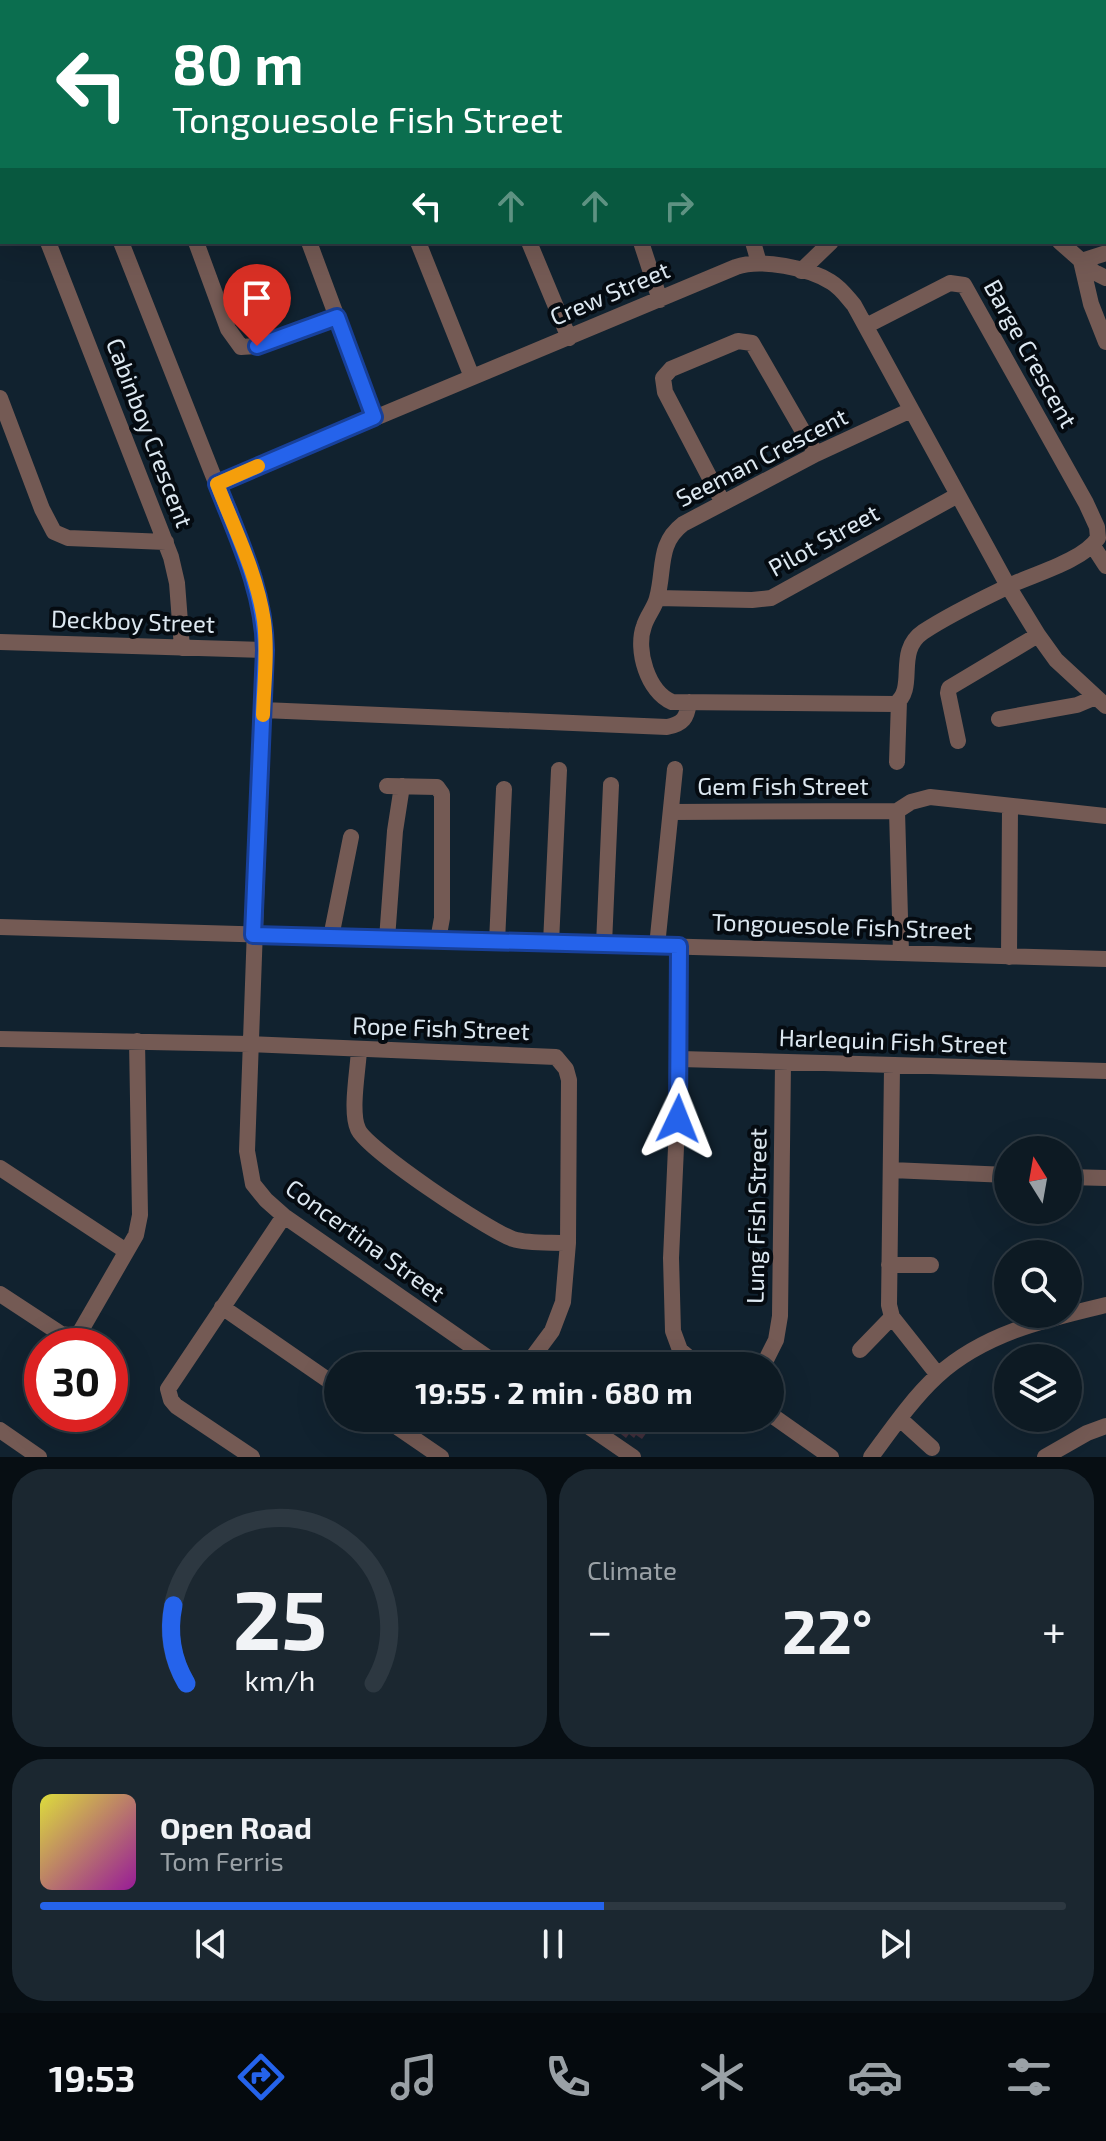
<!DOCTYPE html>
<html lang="en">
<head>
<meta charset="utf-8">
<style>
  :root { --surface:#0d1a23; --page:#1b2730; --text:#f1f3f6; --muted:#9aa1a6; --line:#2d3841; --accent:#2563eb }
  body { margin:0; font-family:"Exo 2",sans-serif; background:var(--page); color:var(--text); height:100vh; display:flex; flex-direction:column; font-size:30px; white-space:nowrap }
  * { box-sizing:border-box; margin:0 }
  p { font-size:26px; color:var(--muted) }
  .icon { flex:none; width:44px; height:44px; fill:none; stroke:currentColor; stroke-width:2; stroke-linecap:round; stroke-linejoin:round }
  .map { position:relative; height:1457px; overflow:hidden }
  .sheet { display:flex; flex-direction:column; gap:12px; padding:12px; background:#070e13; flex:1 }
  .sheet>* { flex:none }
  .hud { position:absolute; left:0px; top:0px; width:1106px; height:244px; box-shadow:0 8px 32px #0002,0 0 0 2px var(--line); background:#0b6e4f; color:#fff; overflow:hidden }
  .needle { width:52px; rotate:349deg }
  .buttons { position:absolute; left:994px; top:1136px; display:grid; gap:16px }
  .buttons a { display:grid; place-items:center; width:88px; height:88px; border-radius:50%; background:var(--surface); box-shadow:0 8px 32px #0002,0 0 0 2px var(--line); font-size:40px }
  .speed { position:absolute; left:24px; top:1328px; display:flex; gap:16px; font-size:40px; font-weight:700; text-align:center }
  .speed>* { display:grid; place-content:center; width:104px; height:104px; border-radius:50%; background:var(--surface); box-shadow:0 8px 32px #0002,0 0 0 2px var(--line); line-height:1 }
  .speed .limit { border:12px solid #d22; background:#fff; color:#111 }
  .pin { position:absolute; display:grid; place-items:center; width:68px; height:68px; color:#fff; margin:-82px -34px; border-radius:50% 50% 50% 0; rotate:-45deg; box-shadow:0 0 8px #0007 }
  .pin .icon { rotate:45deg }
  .me { position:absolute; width:88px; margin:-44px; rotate:2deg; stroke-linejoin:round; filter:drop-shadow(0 0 6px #0008) }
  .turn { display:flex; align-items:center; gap:28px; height:168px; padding:0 40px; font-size:36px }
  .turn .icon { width:104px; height:104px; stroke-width:2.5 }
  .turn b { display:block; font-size:56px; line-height:68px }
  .lanes { display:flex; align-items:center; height:76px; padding:0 40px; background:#0003; justify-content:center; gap:40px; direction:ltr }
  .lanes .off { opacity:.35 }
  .big { font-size:60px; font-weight:700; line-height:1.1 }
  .sheet .card { flex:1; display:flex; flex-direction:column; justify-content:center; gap:12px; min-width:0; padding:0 28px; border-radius:32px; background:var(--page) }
  .sheet .dial { align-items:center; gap:0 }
  .dial svg { height:208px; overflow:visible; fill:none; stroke:var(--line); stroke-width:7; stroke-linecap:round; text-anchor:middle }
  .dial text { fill:var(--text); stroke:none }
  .song { display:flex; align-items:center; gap:24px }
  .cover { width:96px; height:96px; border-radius:12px; background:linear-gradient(135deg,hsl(60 70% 55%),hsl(300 70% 35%)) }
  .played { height:8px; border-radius:4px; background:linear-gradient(90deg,var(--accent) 55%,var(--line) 55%) }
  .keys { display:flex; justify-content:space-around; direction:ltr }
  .heat { display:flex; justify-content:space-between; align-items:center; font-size:44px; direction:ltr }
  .sheet .tiles { flex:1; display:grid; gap:12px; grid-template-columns:1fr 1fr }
  .card:last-child { grid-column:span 2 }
  .trip { position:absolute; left:324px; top:1352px; width:460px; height:80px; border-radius:40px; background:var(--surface); box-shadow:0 8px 32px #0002,0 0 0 2px var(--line); font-weight:700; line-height:80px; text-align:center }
  .tab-bar { display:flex; height:128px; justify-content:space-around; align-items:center; background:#050a0e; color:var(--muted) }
  .tab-bar .icon { width:56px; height:56px }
  .tab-bar .on { color:var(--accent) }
  .tab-bar b { font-size:36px; color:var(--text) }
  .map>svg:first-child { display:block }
  .building { fill:#42303c }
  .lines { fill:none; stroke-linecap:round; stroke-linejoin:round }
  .minor { stroke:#745a54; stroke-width:16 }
  .route-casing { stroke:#184099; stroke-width:20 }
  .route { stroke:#2563eb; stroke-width:14 }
  .slow { stroke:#f59e0b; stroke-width:14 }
  .labels { text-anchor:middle; stroke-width:8; stroke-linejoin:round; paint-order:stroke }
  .street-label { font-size:24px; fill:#dde8f1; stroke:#050b11 }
</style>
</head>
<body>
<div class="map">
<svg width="1106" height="1457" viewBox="0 0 1106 1457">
  <rect width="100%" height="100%" fill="#11222f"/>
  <path class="building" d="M626,1418h31l-15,21 -6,-4 -2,3 -5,-4 -3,4 -9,-7z"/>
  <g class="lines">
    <path class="minor" d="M180,0l4,2
      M339,0v2
      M106,2v-2
      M0,65h2
      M0,179h2
      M1104,179h2
      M48,242l123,315 6,26 5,65
      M121,242l133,337 10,43 1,28 -18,501 6,33 13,16 18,16 216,150
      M196,242l32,87 13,18 16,-1 80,-29
      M309,242l65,175
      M418,242l54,135
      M529,242l40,96
      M641,242l19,58
      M753,242l6,21
      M1060,242l34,30 12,6
      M1081,261l10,43 15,38
      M1081,261l25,-8
      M801,271l30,-29
      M866,326l84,-43 14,2 122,218 11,24 1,11c-14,22 -63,36 -87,47 -29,14 -61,29 -88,47 -29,20 -5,56 -28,72l-223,-2c-24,-10 -37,-52 -28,-76 3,-10 11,-19 13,-28 8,-29 0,-54 26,-74l133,-70 95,-44
      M0,398l42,111 12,23 14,6 98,4
      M217,484l519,-217c25,-9 73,1 95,15 10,6 16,15 23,23l154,281 30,49 18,25 50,46
      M723,503l-58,-111 -2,-14 8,-9 67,-28 14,2 64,111
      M1093,546l13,20
      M657,598l95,2 19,-2 187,-103
      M0,642l265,8
      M263,710l404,17c16,-3 20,-9 22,-25
      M999,719l78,-14 19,-8
      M958,741l-10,-48 1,-5 89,-53
      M897,762l2,-61
      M387,786l50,1 5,7v124l-4,22
      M897,811l14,-9 19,-5 176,19
      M671,812l226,-1 4,142
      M0,927l1106,32
      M331,937l20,-100
      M387,939l8,-108 7,-45
      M497,942l7,-153
      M551,943l8,-173
      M604,944l7,-159
      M657,946l18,-177
      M679,946l1,113 -9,199 2,73 7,19 19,16
      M1009,957l1,-150
      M0,1039l249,5 307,13 10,12 3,11 -1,163 -5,59 -11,29 -26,35
      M359,1050c-1,20 -9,62 -1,79 8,20 131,102 155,110 16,5 37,3 55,4
      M680,1059l426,12
      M892,1067l-3,238 3,12 46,58
      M0,1168l126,83
      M891,1170l117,5
      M1068,1177l38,1
      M889,1265h42
      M0,1294l61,40 13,2 6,-4 56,-97 4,-20 -3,-174
      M222,1307l116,80
      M860,1350l32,-33
      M763,1366l13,-26 4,-24 3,-253
      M770,1414l61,43
      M384,1418l57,39
      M576,1418l57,39
      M900,1419l32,29
      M0,1430l39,27
      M252,1457l-76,-51 -5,-6 -3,-11 116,-173
      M871,1457c20,-27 41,-58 66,-81 47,-43 110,-57 169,-71
      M1045,1457l42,-24 19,-7"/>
  </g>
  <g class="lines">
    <g class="route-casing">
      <path id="route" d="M257,346l80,-29 37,100 -157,67c21,54 47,107 48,166l-12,285 426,11 -1,173"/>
    </g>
    <use href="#route" class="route"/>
    <path class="slow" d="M258,466l-41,18c17,44 40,89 47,137 4,31 0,63 -1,94"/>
  </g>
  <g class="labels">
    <g class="street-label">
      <text transform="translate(610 294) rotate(-23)" y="8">Crew Street</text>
      <text transform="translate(1030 354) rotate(61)" y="8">Barge Crescent</text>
      <text transform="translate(149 433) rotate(69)" y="8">Cabinboy Crescent</text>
      <text transform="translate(762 458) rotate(-27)" y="8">Seeman Crescent</text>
      <text transform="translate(824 541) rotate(-29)" y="8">Pilot Street</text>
      <text transform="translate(133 622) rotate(2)" y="8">Deckboy Street</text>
      <text x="783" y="795">Gem Fish Street</text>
      <text transform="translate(842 927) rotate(2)" y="8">Tongouesole Fish Street</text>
      <text transform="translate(441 1029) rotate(2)" y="8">Rope Fish Street</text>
      <text transform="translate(893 1042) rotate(2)" y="8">Harlequin Fish Street</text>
      <text transform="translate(757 1216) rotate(-89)" y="8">Lung Fish Street</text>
      <text transform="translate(365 1241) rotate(36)" y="8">Concertina Street</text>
    </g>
  </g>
</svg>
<div class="buttons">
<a><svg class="needle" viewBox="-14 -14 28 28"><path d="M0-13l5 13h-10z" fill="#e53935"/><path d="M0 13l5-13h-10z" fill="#9aa1a6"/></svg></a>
<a><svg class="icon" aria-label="search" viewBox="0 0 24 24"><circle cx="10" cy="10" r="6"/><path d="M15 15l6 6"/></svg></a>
<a><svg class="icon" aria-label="layers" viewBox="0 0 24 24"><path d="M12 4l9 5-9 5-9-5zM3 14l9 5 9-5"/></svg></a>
</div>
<div class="speed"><div class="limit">30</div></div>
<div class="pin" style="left:257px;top:346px;background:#d93025"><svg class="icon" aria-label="arrive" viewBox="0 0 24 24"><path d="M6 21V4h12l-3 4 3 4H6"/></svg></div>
<svg class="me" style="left:678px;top:1119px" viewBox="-20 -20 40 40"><path d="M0-17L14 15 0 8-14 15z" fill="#2563eb" stroke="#fff" stroke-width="4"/></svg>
<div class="trip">19:55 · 2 min · 680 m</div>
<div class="hud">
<div class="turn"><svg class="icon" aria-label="left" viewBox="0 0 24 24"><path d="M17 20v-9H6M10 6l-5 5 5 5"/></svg><div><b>80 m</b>Tongouesole Fish Street</div></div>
<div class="lanes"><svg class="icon" aria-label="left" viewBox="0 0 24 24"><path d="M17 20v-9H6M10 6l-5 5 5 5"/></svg><svg class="icon off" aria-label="ahead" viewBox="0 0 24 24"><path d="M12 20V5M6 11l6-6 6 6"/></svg><svg class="icon off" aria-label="ahead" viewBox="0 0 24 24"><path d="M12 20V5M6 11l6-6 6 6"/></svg><svg class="icon off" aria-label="right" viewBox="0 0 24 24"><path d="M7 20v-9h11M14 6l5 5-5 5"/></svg></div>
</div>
</div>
<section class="sheet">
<div class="tiles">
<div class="card dial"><svg viewBox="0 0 100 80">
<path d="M14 69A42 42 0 1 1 86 69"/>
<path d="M14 69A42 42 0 0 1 9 39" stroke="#2563eb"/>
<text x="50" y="56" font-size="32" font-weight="700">25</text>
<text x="50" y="72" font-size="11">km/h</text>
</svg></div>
<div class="card"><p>Climate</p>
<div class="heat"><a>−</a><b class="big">22°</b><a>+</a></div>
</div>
<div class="card">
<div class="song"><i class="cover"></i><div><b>Open Road</b><p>Tom Ferris</p></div></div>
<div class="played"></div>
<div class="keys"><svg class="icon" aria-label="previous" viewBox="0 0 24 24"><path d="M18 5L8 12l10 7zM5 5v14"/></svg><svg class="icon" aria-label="pause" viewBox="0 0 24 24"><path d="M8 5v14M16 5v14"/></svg><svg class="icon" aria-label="next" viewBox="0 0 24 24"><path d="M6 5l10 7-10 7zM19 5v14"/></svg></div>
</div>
</div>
</section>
<nav class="tab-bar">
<b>19:53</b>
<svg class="icon on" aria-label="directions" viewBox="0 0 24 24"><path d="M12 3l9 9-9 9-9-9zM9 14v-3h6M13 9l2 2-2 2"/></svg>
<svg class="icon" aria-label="music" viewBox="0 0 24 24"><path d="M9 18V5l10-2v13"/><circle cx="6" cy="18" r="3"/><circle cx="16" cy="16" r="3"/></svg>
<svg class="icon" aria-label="phone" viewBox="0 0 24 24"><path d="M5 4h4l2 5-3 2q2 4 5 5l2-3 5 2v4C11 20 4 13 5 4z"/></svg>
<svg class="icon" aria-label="climate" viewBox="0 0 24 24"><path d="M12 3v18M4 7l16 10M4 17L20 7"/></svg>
<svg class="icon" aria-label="car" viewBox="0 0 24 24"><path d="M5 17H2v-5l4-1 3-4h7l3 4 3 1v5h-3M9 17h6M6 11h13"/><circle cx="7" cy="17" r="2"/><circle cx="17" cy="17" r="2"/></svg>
<svg class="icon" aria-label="filters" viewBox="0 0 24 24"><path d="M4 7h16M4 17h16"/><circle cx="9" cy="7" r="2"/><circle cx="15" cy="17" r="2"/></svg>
</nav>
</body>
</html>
